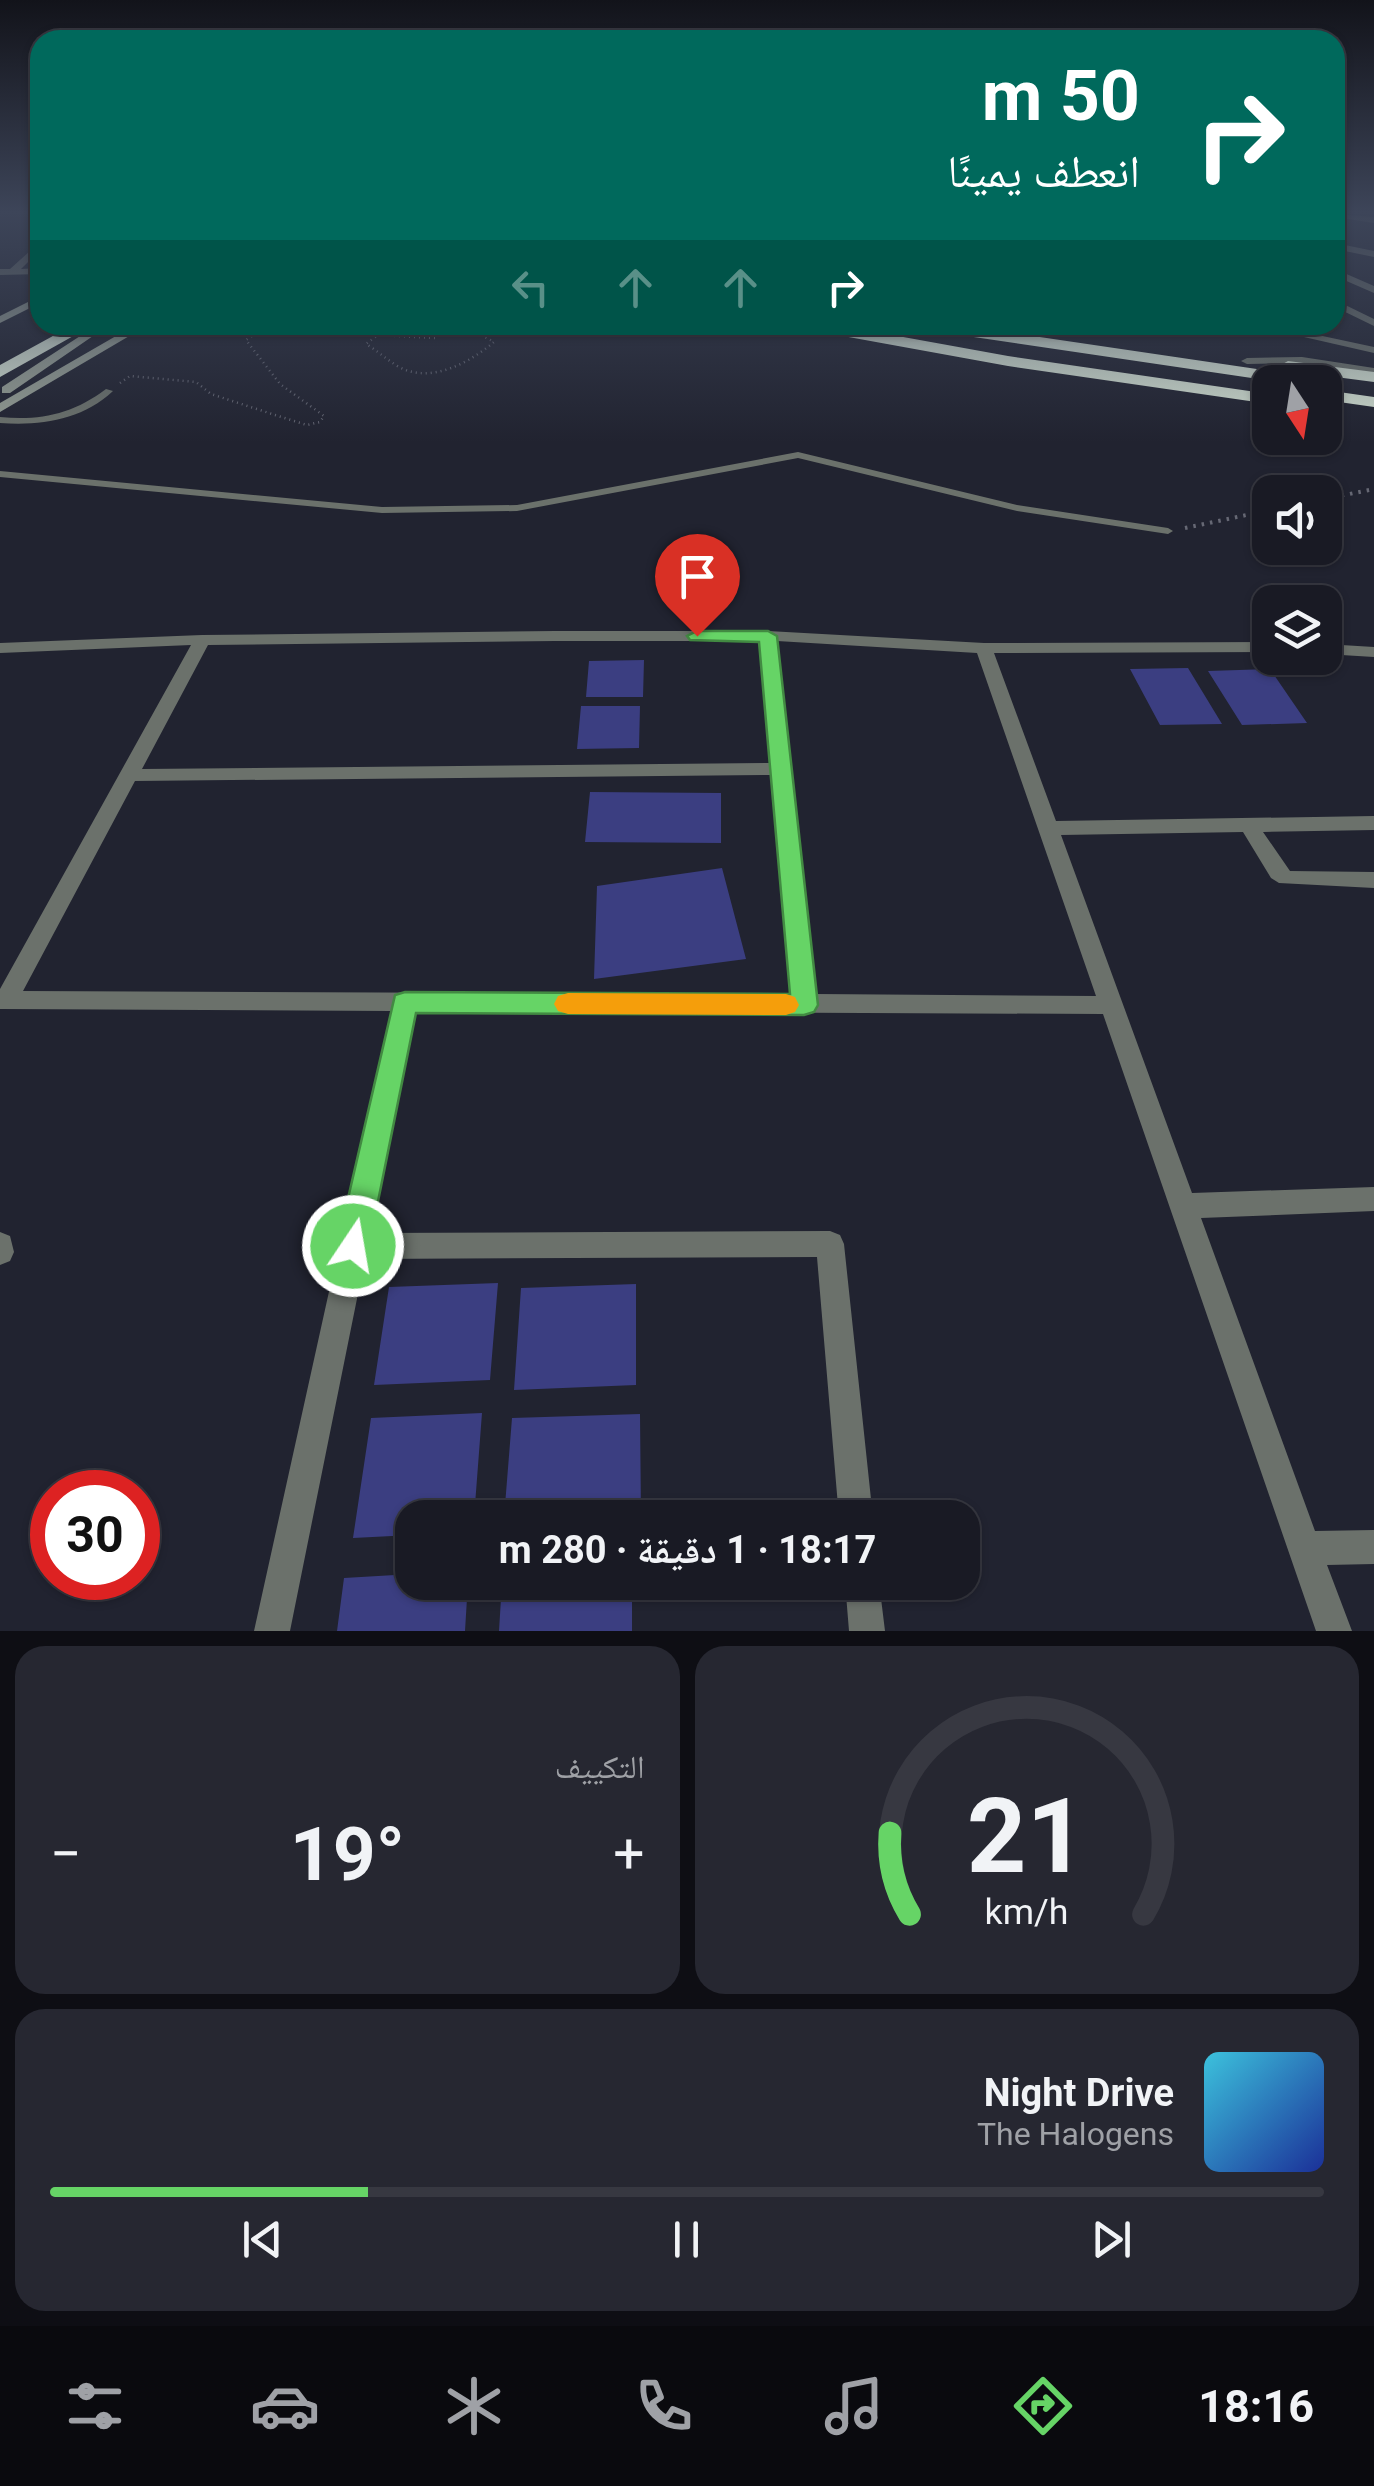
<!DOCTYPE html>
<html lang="ar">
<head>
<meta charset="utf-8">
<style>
  :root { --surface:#191a24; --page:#262731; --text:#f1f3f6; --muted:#9fa1a6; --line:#373841; --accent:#66d466 }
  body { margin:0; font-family:Roboto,"Noto Naskh Arabic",sans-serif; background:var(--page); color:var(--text); direction:rtl; height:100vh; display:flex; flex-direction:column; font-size:38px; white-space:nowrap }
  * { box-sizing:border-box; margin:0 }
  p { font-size:32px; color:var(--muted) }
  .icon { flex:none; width:55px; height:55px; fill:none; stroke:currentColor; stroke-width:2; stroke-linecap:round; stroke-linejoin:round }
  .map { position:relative; height:1631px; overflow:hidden; direction:ltr }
  .side { display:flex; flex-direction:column; gap:15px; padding:15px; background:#0e0e14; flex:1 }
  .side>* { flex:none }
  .guide { position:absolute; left:30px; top:30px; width:1315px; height:305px; border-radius:30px; box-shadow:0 2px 8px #0004,0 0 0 2px var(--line); direction:rtl; background:#00695c; color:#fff; overflow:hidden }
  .needle { width:65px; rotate:168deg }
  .fabs { position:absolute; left:1252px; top:365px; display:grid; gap:20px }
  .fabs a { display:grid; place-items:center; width:90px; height:90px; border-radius:20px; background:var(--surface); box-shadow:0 2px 8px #0004,0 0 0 2px var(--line); font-size:50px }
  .speed { position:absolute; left:30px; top:1470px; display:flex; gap:20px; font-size:50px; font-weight:700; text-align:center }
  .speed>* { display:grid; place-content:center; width:130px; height:130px; border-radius:50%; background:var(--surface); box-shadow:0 2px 8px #0004,0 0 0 2px var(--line); line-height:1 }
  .speed .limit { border:15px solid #d22; background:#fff; color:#111 }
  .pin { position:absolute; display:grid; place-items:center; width:85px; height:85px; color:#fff; margin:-102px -42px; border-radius:50% 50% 50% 0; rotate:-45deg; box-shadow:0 0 10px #0007 }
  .pin .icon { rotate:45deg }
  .me { position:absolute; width:110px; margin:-55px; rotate:12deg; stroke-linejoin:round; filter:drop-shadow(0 0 8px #0008) }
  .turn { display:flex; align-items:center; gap:35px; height:210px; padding:0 40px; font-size:45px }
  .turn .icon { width:130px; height:130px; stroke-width:2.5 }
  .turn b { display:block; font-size:70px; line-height:85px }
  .lanes { display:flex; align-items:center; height:95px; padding:0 40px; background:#0003; justify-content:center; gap:50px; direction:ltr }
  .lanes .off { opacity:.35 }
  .big { font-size:75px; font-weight:700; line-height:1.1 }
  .side .tile { flex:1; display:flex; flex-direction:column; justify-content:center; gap:15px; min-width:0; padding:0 35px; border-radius:30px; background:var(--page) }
  .side .dial { align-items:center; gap:0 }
  .dial svg { height:260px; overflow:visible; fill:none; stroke:var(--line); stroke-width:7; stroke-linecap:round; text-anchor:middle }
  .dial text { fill:var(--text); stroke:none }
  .song { display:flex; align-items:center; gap:30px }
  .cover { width:120px; height:120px; border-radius:15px; background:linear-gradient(135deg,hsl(190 70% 55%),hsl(230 70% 35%)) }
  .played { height:10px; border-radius:5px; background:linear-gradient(90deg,var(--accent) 25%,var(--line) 25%) }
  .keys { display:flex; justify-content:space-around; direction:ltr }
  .heat { display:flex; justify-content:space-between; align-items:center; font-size:55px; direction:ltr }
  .side .tiles { flex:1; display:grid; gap:15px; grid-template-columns:1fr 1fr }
  .tile:last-child { grid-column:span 2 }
  .trip { position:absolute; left:395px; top:1500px; width:585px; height:100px; border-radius:30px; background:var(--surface); box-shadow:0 2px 8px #0004,0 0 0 2px var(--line); font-weight:700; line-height:100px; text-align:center; direction:rtl }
  .tab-bar { display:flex; height:160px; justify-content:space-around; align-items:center; background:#0a0a0e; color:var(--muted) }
  .tab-bar .icon { width:70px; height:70px }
  .tab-bar .selected { color:var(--accent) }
  .tab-bar b { font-size:45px; color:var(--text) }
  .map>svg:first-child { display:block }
  .building { fill:#3b3e81 }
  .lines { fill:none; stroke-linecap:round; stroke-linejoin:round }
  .path-far1 { stroke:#666874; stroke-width:2.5; stroke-dasharray:1 4; stroke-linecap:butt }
  .path { stroke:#666874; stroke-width:4; stroke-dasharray:2.5 6; stroke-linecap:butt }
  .lane { fill:#6b716b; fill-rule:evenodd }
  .street { fill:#6b716b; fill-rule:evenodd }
  .secondary { fill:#949d93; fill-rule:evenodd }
  .highway { fill:#d0ddcf; fill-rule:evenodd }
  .route { fill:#66d466; stroke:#428a42; stroke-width:2.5 }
  .slow { fill:#f59e0b }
</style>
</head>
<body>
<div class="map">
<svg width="1374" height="1631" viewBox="0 0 1374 1631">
  <rect width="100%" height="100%" fill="#212330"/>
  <path class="building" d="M644,660l-1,37h-57l3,-36z
    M1188,668l34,56 -62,1 -30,-56z
    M1270,669l37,54 -65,2 -34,-54z
    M581,706h59l-1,42 -62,1z
    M590,792l131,1v50l-136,-1z
    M722,868l24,91 -152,20 3,-93z
    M498,1283l-8,97 -116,5 15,-98z
    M636,1284v101l-122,5 7,-102z
    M482,1413l-8,105h-62v17l-59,3 18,-120z
    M640,1414l1,104h-137l8,-100z
    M412,1574v8h56l-3,49h-128l7,-53z
    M502,1582h130v49h-133z"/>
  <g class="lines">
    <path class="path-far1" d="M435,338l-57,-3 -12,9c12,7 21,16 33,23 32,17 70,-4 95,-25l-31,-17
      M120,383l10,-7 66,6 15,12 64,21 32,10 13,-3 4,-6 -44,-32 -34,-44 22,-15"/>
    <path class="path" d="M1325,499l49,-10
      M1185,528l85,-18"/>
    <path class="lane" d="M106,389l7,2c-31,29 -72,35 -113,32v-6c40,4 73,-3 106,-28z
      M798,452l219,53 151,23 5,3 -5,3 -151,-23 -219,-53 -281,53 -135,2 -382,-36v-6l382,36 135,-2z"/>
    <path class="street" d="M1335,214l39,3v6l-39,-6z
      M40,242v8l-19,19 19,-1v6l-40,1v-6h10z
      M1335,243l39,8v6l-39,-8z
      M1335,269l39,17v7l-39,-17z
      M1335,300l39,19v7l-39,-19z
      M1251,325h20l103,22v6z
      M1302,357l72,11v6l-72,-11 -55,1 -6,-3 6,-3z
      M555,631h213l216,12 286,-1v10l-276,1 62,168 318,-5v14l-111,2 27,39 84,1v16l-95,-5 -8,-5 -28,-46 -182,3 131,358 182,-6v24l-173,7 114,313 59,-1v34l-47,1 25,66h-36l-213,-617 -688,-3 -45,222 460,-2 10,4 4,9 29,274h-34l-22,-261 -452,2 -75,372h-36l137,-620 -391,-2v-20l191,-344 -191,8v-10l202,-8zM555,641h205l11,122 -629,6 66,-124zM777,641l200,12 119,343 -281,-2zM772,775l19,219 -768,-3 112,-210z
      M1325,644l49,3v10l-49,-3z
      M0,1232l10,4 4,16 -4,9 -10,4z
      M845,1582h34l6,49h-36z"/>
    <path class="secondary" d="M40,296v7l-40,20v-7z
      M97,325h12l-99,68h-8v-6z
      M135,325h13l-148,87v-9z"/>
    <path class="highway" d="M73,325h20l-93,52v-12z
      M802,325h35l171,31 262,38v10l-262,-38 -198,-36z
      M918,325h41l352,52 9,5h-41l-353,-52z
      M1288,361l86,11v10l-92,-12 -3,-4z
      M1325,390l49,7v10l-49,-7z"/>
  </g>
  <linearGradient id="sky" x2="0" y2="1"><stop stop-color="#12131a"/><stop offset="0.48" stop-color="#3d4559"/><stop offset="1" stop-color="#3d4559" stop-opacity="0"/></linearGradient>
  <rect width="1374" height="442" fill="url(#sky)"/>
  <path class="route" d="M697,631h71l9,5 41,369 -4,7 -10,3 -388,-2 -47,233 -4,10 -12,5 -11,-5 -5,-10 58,-251 10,-3 385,2 -31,-352 -69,-2 -3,-4z"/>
  <path class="slow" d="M568,993l218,1 9,3 4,8 -4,7 -9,3 -218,-1 -10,-3 -4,-7 4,-8z"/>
</svg>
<div class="fabs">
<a><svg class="needle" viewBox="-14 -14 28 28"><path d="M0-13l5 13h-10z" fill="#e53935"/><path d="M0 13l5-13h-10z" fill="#9fa1a6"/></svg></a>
<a><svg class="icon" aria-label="sound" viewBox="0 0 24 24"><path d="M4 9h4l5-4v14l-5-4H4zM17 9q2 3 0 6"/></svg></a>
<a><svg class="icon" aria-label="layers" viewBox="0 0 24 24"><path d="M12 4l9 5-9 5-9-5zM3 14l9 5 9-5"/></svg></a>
</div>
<div class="speed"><div class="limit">30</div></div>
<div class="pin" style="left:697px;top:636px;background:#d93025"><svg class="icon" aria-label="arrive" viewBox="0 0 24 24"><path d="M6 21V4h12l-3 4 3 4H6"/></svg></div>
<svg class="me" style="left:353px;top:1246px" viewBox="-20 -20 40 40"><circle r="17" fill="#66d466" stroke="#fff" stroke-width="3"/><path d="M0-11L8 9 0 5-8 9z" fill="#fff"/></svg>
<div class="trip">18:17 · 1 دقيقة · 280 m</div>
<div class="guide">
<div class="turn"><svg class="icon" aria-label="right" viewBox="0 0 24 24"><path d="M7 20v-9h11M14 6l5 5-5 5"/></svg><div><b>50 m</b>انعطف يمينًا</div></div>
<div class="lanes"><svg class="icon off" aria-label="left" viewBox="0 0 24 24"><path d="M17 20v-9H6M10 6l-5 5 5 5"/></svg><svg class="icon off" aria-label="ahead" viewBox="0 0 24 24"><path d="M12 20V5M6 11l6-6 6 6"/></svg><svg class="icon off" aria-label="ahead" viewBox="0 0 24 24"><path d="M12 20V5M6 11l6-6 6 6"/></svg><svg class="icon" aria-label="right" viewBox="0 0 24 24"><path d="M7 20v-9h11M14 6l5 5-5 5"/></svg></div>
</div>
</div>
<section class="side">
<div class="tiles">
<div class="tile dial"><svg viewBox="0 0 100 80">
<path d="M14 69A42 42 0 1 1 86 69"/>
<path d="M14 69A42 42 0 0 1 8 44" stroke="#66d466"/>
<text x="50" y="56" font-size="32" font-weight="700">21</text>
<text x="50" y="72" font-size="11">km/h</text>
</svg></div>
<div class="tile"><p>التكييف</p>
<div class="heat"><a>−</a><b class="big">19°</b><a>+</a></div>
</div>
<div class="tile">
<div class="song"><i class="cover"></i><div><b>Night Drive</b><p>The Halogens</p></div></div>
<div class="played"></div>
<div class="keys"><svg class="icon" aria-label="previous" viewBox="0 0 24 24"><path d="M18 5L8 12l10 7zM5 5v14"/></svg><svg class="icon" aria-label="pause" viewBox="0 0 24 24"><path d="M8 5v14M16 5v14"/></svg><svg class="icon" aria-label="next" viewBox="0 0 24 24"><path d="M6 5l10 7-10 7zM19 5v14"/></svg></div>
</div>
</div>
</section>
<nav class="tab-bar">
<b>18:16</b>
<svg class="icon selected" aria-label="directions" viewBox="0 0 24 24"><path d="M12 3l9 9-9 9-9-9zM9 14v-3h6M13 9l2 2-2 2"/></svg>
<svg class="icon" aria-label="music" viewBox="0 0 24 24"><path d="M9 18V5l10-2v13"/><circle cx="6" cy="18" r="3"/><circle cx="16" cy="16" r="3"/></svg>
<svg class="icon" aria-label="phone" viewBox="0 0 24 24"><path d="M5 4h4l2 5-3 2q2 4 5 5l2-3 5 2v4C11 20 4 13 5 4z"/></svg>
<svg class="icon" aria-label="climate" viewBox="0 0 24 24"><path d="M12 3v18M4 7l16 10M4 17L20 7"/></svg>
<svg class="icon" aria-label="car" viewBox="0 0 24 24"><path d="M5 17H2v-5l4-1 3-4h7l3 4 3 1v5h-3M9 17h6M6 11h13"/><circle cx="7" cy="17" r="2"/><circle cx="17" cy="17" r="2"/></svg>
<svg class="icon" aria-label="filters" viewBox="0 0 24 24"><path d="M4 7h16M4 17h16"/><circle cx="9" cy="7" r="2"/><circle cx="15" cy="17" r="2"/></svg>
</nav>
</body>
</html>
